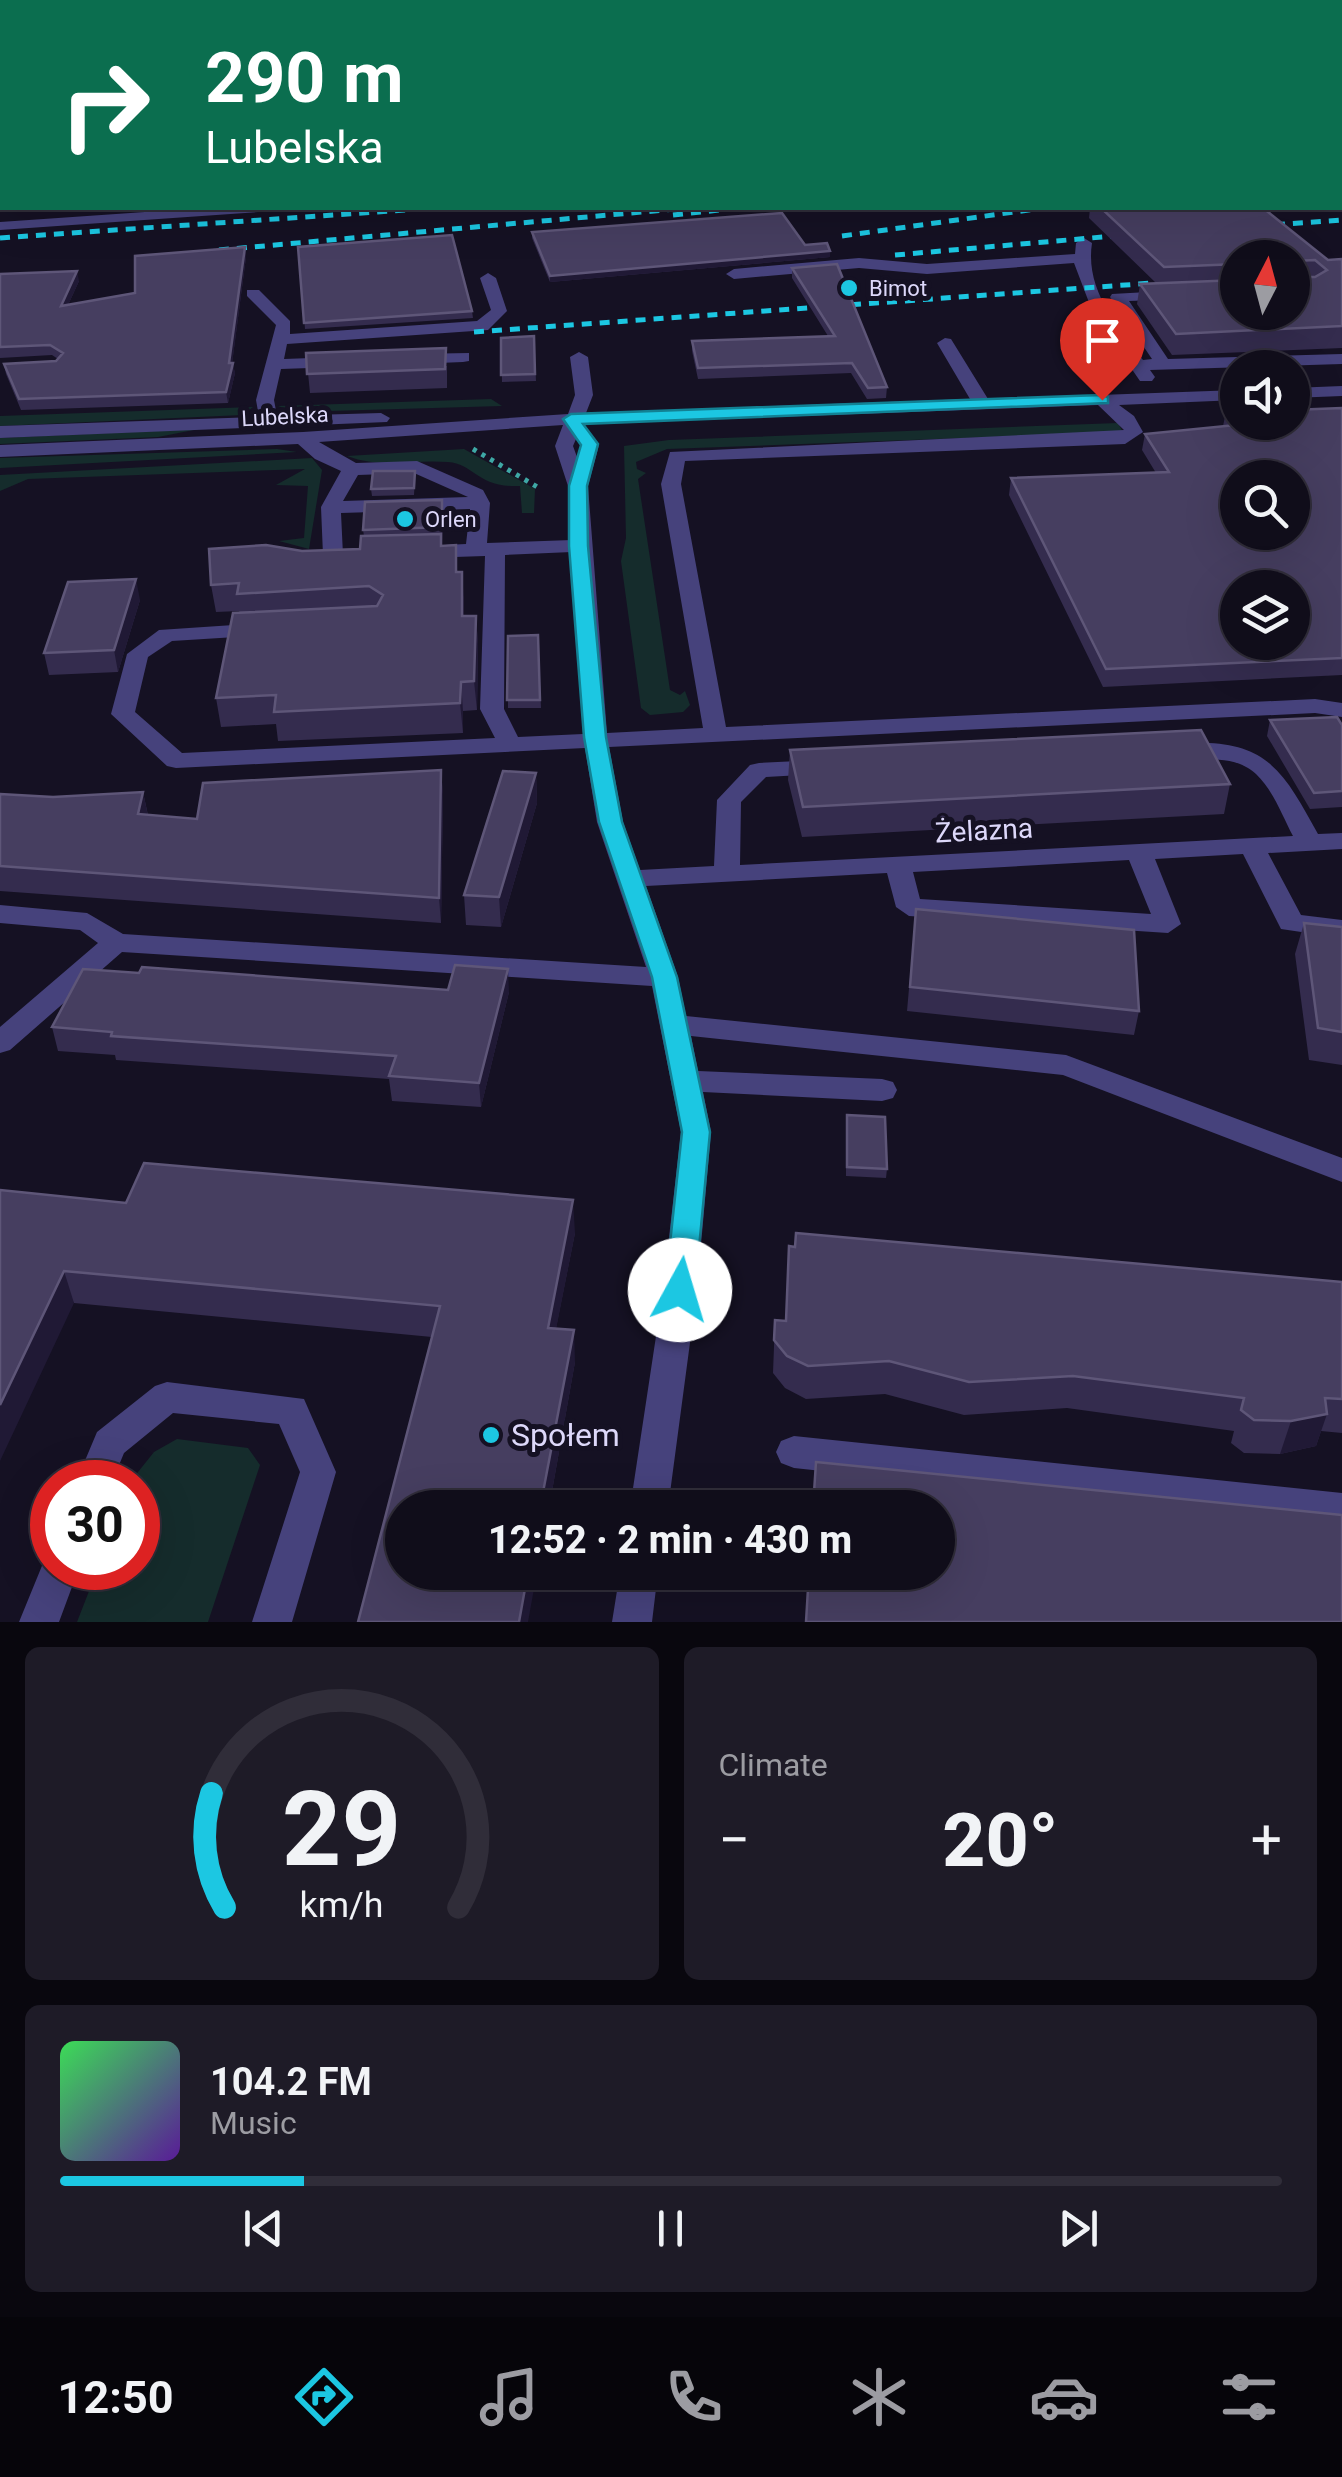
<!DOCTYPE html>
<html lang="en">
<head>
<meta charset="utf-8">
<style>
  :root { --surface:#100d1a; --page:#1e1b27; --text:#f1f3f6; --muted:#9c9ca2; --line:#302d39; --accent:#1cc7e2 }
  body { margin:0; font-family:Roboto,sans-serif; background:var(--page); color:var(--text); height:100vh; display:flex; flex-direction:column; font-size:38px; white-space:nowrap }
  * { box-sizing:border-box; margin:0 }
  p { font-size:32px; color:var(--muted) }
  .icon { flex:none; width:55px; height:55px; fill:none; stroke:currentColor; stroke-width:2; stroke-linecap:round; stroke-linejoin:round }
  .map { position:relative; height:1622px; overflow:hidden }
  .sheet { display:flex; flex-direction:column; gap:25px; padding:25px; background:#09070e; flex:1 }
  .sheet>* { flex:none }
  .top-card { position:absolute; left:0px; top:0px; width:1342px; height:210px; box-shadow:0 10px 40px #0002,0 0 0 2px var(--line); background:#0b6e4f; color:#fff; overflow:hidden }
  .needle { width:65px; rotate:6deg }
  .tools { position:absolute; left:1220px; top:240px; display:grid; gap:20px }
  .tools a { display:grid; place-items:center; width:90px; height:90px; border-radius:50%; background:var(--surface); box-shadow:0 10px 40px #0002,0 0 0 2px var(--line); font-size:50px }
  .speed { position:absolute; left:30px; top:1460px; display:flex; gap:20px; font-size:50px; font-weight:700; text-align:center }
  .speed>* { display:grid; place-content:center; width:130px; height:130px; border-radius:50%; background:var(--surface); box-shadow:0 10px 40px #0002,0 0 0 2px var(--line); line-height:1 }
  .speed .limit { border:15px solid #d22; background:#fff; color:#111 }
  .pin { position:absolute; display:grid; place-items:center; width:85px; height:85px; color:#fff; margin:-102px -42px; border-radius:50% 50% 50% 0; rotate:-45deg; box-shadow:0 0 10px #0007 }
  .pin .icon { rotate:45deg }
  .me { position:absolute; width:110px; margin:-55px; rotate:6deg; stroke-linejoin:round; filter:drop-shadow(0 0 8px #0008) }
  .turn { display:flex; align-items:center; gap:35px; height:210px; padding:0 40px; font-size:45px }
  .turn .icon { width:130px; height:130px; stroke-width:2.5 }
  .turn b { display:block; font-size:70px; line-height:85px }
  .big { font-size:75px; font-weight:800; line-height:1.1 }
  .sheet .widget { flex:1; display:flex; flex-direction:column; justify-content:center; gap:15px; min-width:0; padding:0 35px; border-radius:15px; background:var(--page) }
  .sheet .dial { align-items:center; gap:0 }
  .dial svg { height:260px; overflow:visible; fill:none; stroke:var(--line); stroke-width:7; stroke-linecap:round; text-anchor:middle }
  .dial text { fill:var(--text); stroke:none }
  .song { display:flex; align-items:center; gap:30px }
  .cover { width:120px; height:120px; border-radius:15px; background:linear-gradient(135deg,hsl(130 70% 55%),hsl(270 70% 35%)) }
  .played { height:10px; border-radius:5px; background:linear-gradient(90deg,var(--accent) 20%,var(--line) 20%) }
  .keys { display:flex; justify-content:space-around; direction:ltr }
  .heat { display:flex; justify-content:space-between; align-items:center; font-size:55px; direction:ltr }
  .sheet .tiles { flex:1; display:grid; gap:25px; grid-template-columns:1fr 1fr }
  .widget:last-child { grid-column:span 2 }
  .trip { position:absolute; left:385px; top:1490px; width:570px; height:100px; border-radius:50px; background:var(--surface); box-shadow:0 10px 40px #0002,0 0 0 2px var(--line); font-weight:800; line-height:100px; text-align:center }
  .menu { display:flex; height:160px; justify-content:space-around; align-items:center; background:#06050a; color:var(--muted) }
  .menu .icon { width:70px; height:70px }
  .menu .selected { color:var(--accent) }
  .menu b { font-size:45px; color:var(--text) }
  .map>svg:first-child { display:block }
  .green { fill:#152c2c }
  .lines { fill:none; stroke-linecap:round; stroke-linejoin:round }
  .path { stroke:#3ea8a5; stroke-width:5; stroke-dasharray:4 6; stroke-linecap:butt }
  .minor { fill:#46427c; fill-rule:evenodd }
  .rail { stroke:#1cc7e2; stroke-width:5; stroke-dasharray:10 8; stroke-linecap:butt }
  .wall { fill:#342c4e; fill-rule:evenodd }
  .shaded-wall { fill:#201935 }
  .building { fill:#463e60; stroke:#5e5678; stroke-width:2.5; fill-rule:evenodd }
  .route { fill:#1cc7e2; stroke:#128193; stroke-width:2.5 }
  .poi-dot { fill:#1cc7e2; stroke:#151123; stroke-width:4 }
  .labels { text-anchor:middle; stroke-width:10; stroke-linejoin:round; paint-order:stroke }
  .far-poi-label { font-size:22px; fill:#ddd8fa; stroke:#151123; text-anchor:start }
  .far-street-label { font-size:22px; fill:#ddd8fa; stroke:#151123 }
  .street-label { font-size:28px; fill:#ddd8fa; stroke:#151123 }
  .near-poi-label { font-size:32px; fill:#ddd8fa; stroke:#151123; text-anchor:start }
</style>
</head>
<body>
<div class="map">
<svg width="1342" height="1622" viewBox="0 0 1342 1622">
  <rect width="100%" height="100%" fill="#151123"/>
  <path class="green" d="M491,399l11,7 -207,6 -17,-6z
    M253,407l-11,8 -242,11v-10z
    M1118,423l5,9 -456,17 -31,13 1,7 9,4 -8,6 32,211 10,5 5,-4 5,14 -7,7 -33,3 -9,-7 -20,-147 5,-23 -2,-92 45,-6z
    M199,429l-41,8 -158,7v-6z
    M277,449l20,3 -297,16v-10z
    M464,449l71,40 -1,24h-12l-2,-27c-43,2 -45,-22 -72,-24 -35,-3 -67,7 -101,-6z
    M312,458l10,12 -13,79 -30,-8 25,-3 4,-52 -32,-1 29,-16 -277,10 -28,12v-16z
    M177,1439l71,9 12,17 -52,157h-131l21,-54h40v-86h-8l24,-30z"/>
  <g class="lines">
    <path class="path" d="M473,449l66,39"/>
    <path class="minor" d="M0,82h2v8h-2z
      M203,208h62l-7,4 -258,18v-8z
      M1084,238l8,5c-7,46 24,82 51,117l9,-1 -42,-62 2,-3 126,-7v10l-109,4 39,58 174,-5v10l-192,6 5,7 -3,4h-12l-47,-68 -19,-50 -147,11 -68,-6 -125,11 -8,-5 8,-5 125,-11 68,6 148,-10 1,-11z
      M488,273l8,5 11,33 -19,19 -201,14 -3,15 55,-2 9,5 -9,5 -58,2 -7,31 3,16 104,-3 9,5 -3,4 -387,16v-12l259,-9 -3,-17 20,-75 -29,-29v-6h12l31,31v13l187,-13 14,-11 -11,-32z
      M945,338l6,1 37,60 250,-9v10l-119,5 15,11 9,16 -18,12 -440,17 -4,23 45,243 589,-28 27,4v14l-27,-4 -706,34 14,75 17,48 74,-4 3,-66 33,-35 9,-2 60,-3 12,7 -12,7 -53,3 -25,25 -1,63 553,-29c-11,-21 -20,-46 -37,-62 -28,-26 -72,-6 -90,-24 9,-10 23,-8 37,-7 69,0 85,38 115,91l24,-1v16l-74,4 33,62 41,5v18l-61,-9 -38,-75 -88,5 26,65 -13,9 -259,-17 -13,-9 -9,-34 -241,13 32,91 8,39 380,39 276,103v24l-279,-107 -372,-39 7,35 184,8 11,3 4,8 -4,8 -11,3 -179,-9 8,40 -14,158 -29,218h-38l33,-218 18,-158 -29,-146 -530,-34 -112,98 -10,3v-26l98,-84 -18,-13 -80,-7v-18l87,8 36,21 523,33 -49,-145 -12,-74 -409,20 -9,-2 -56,-52 16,-60 32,-24 103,-7 8,2 3,5 -3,5 -98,6 -24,16 -13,55 47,41 313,-15 -15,-29 5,-153 -61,2 -10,-6 10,-6 42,-2 4,-35 -129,4 2,42 -10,6 -10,-6 -2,-48 20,-36 -26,-12 -17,-15 -298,13v-12l303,-13 265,-18 7,-19 -5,-38 9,-5 9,5 5,38 -7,18 384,-14 -33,-56zM1098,405l26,25 -454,22 -9,32 42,244 -96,5 -19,-247 11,-41 -15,-21zM563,425l-8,21 13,40 4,54 -85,3 3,-40 -7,-13 -66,-29 -61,2 -37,-21zM576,439l5,6 -4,12 -4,-11zM414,473l54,24 -125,4 15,-26zM572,552l11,182 -65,3 -14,-28 1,-154zM1129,860l22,54 -231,-15 -7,-27z
      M469,353v8l-6,1 -49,2 -9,-5 9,-5z
      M1342,386v10l-50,2v-10z
      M167,1382l137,17 32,73 -44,150h-40l48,-150 -21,-48 -106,-11 -49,40 -12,29h-36l21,-50 58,-46z
      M794,1436l548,57v34l-548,-59 -13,-5 -5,-11 5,-11z
      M52,1553v15h27l-20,54h-40l27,-66z
      M620,1572h38l-6,50h-40z"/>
    <path class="rail" d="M673,215l65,-7
      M1257,226l85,-6
      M842,236l201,-28
      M0,238l434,-30
      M219,250l468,-42
      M895,255l242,-21
      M474,332l693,-50"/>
  </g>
  <path class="wall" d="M478,0h159v2h-91z
    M1090,208h173l65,52 14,-1v89l-170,7 -35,-51 3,-20 16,-1 -67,-65zM1238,258l54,54h-54z
    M532,232l273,13 25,6v6l-280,25 -18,-44z
    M245,247l1,10 -14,106 3,10 -7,30 -207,7 -15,-36 -2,-10 52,-3 2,-2 -6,-4 -52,3v-84l79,7 -11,24 67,-12z
    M298,247l174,64 1,7 -168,11z
    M792,268l95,119 -1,11 -19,1 -16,-26 -153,6 -6,-28v-10l136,-5 -36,-58z
    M534,336l2,45 -34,1 -1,-44z
    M306,353l141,13v22l-137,5z
    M1342,408v267l-239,12 -94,-192 2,-17 145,-5 -14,-23 3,-16 78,-8 3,-14z
    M415,478l-1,17 -42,1 -1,-7z
    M443,514l-1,32 16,26 6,28v16h12l2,28 -1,66 -14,1v22l-185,8 -2,-17 -55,3 -5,-29 24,-85 -1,-2 -23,1 -5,-27 91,-34 58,-2 4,-13 -1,-6z
    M140,600l-22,72 -69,3 -5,-22z
    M538,635l3,73h-33v-72z
    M1270,720l72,5v82l-32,2 -43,-73z
    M790,750l440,34 -6,30 -422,23 -14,-57z
    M441,770l2,24 -2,129 -441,-32v-97l53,3 90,-5 5,23 49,4z
    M536,773l1,30 -36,124 -35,-2 -2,-30z
    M916,909l223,102 -5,24 -227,-24z
    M1304,923l38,4v138l-33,-5 -14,-106z
    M139,973l309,17 61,2 -28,115 -89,-6 -3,-22 -273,-19 -1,-5 -57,-4 -6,-24z
    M846,1123l41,46 -1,9 -40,-2z
    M0,1190l126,13 449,30 -19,95 19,34 -26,146h-147l30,-171 -358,-34z
    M1342,1282v151l-21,-2 -5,15 -36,8 -36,-1 -13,-10 3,-12 -167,-23 -103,7 -79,-21 -79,5 -21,-11 -12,-15 2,-53 10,1z"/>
  <path class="shaded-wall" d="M245,247l1,10 -15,115 2,-9 2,10 -7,30 -2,-11 3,-29z
    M830,251v6l-280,25v-6z
    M77,271l2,10 -16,35 -2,-10z
    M462,572l2,28v45l-2,-29z
    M136,579l4,21 -22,72 -4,-22z
    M476,616l2,28 -1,66 -3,-29z
    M461,682l2,29v22l-3,-30z
    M441,770l2,24 -2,129 -2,-25z
    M536,773l1,30 -36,124 -2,-30z
    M143,792l5,24 -10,-2z
    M508,969l1,23 -28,115 -2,-24z
    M573,1200l2,33 -25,127 -2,-32z
    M64,1271l10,32 -74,158v-56z
    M574,1330l1,32 -26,146h-9z
    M1327,1414l-11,32 -36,8 11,-33z
    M528,1572h9l-9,50h-9z"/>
  <path class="building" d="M0,0h36l6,2h-40v2h-2z
    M117,0h56l4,2h-60z
    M478,0h67v2h-68z
    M0,16h2v15l-2,1z
    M1101,208h162l65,52 14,-1v67l-166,8 -36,-50 98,-4v32h54v-54h-54v6l-74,3zM1315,260l12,10 -12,7h-19l-2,-16z
    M782,213l23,32 22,-2 3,8 -280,25 -18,-44z
    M452,235l20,76 -168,12 -6,-76z
    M245,247l-16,116h4l-7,29 -207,7 -15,-35 52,-3 7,-8 -13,-8 -50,2v-73l77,-3 -16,35 74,-13v-37z
    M837,264l50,123 -19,1 -16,-25 -154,5 -6,-27 143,-5 -43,-68z
    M534,336l1,38 -34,1v-37z
    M446,348l-1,21 -138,5 -1,-21z
    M1342,408v250l-236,11 -95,-191 158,-6 -24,-38 91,-9 -10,-13h12v10h54v-12zM1238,478h54v54h-54zM1238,588h54v54h-54z
    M373,471h42l-1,17 -43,1z
    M442,500v27l-79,3 2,-28z
    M441,534v12l15,-1v27h6v44h14l-2,65 -13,1 -1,21 -186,9 2,-17 -60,3 17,-85 144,-7 6,-11 -14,-9 -132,8 2,-11 -28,2 -2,-36 57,-4 36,6 58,-2 1,-13z
    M136,579l-22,71 -70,3 24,-71z
    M538,635l2,65h-33l1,-64z
    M1337,717l5,8v66l-28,2 -44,-73z
    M1201,730l29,54 -427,23 -13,-57z
    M441,770l-2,128 -439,-32v-72l53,3 90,-5 -5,22 59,5 6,-36z
    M503,771l33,2 -37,124 -35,-2z
    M916,909l218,21 5,81 -229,-24z
    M1304,923l38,4v105l-24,-4z
    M455,965l53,4 -29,114 -90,-7 7,-20 -285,-20 1,-4 -60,-5 31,-58 56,4 3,-6 306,23z
    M847,1115l38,2 2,52 -40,-2z
    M144,1163l429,37 -25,128 26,2 -34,178h-138v64h126l-9,50h-161l82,-316 -376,-35 -64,134v-215l126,13z
    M796,1233l546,49v117l-17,-1 2,16 -36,7 -37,-1 -13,-10 3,-12 -171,-22 -104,6 -80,-21 -81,5 -21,-10 -13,-16 1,-20 11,1 3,-75 6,1z
    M816,1462l526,53v107h-536l3,-50h129v-64h-125z"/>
  <path class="route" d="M1102,395l6,2v6l-525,21 15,20 -11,42 1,60 18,191 16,85 55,155 33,155 -15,158 -4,8 -11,4 -11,-4 -4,-8 17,-158 -30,-155 -53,-155 -15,-85 -15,-191v-60l12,-41 -18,-26 8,-5z"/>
  <g class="poi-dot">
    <circle cx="849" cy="288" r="10"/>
    <circle cx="405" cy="519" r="10"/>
    <circle cx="491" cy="1435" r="10"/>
  </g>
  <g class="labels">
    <g class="far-poi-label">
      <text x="869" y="296">Bimot</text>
      <text x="425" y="527">Orlen</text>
    </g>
    <g class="far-street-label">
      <text transform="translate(285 416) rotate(-3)" y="8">Lubelska</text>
    </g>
    <g class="street-label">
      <text transform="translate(984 830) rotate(-3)" y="10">Żelazna</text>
    </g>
    <g class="near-poi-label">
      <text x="511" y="1446">Społem</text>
    </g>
  </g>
</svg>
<div class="tools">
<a><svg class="needle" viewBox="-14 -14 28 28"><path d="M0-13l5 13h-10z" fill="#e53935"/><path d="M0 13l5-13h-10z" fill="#9c9ca2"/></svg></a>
<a><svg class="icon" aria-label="sound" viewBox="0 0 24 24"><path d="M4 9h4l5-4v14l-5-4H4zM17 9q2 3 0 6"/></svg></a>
<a><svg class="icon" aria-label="search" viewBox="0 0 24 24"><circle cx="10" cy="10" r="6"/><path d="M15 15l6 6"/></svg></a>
<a><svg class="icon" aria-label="layers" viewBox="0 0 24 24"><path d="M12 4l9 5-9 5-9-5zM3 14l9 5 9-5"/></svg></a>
</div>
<div class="speed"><div class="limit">30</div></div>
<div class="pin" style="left:1102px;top:400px;background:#d93025"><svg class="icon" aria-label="arrive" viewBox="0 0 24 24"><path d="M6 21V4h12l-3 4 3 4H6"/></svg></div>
<svg class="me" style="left:680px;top:1290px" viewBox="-20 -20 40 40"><circle r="19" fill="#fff"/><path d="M0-13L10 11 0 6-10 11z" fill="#1cc7e2"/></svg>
<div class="trip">12:52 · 2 min · 430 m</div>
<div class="top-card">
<div class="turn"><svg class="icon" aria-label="right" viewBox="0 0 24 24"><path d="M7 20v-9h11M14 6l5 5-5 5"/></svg><div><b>290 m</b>Lubelska</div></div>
</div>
</div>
<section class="sheet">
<div class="tiles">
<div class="widget dial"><svg viewBox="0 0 100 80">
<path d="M14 69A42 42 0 1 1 86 69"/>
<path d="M14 69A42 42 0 0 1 10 34" stroke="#1cc7e2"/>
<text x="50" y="56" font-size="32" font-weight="700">29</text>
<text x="50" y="72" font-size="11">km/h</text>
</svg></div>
<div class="widget"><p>Climate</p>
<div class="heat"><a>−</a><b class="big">20°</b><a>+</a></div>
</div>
<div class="widget">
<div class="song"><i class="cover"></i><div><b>104.2 FM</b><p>Music</p></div></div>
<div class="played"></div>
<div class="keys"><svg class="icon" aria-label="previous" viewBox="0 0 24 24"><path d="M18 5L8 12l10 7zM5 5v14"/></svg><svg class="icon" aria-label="pause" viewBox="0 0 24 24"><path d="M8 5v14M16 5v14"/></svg><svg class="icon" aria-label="next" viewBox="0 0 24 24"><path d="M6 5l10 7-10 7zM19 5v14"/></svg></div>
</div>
</div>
</section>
<nav class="menu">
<b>12:50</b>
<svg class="icon selected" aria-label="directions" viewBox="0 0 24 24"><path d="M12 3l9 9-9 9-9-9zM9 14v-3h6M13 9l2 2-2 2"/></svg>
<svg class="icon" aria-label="music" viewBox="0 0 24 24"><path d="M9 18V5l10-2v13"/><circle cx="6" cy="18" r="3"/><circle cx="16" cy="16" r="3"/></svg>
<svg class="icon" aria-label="phone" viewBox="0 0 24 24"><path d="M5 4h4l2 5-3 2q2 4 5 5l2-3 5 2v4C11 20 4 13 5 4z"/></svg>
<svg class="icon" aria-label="climate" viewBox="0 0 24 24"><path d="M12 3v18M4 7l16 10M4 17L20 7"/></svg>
<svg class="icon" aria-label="car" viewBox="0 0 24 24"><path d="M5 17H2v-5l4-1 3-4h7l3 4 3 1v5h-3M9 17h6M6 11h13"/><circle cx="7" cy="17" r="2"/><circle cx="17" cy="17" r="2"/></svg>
<svg class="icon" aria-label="filters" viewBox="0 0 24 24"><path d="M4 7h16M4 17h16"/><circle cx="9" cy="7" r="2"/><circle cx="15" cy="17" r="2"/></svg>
</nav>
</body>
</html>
